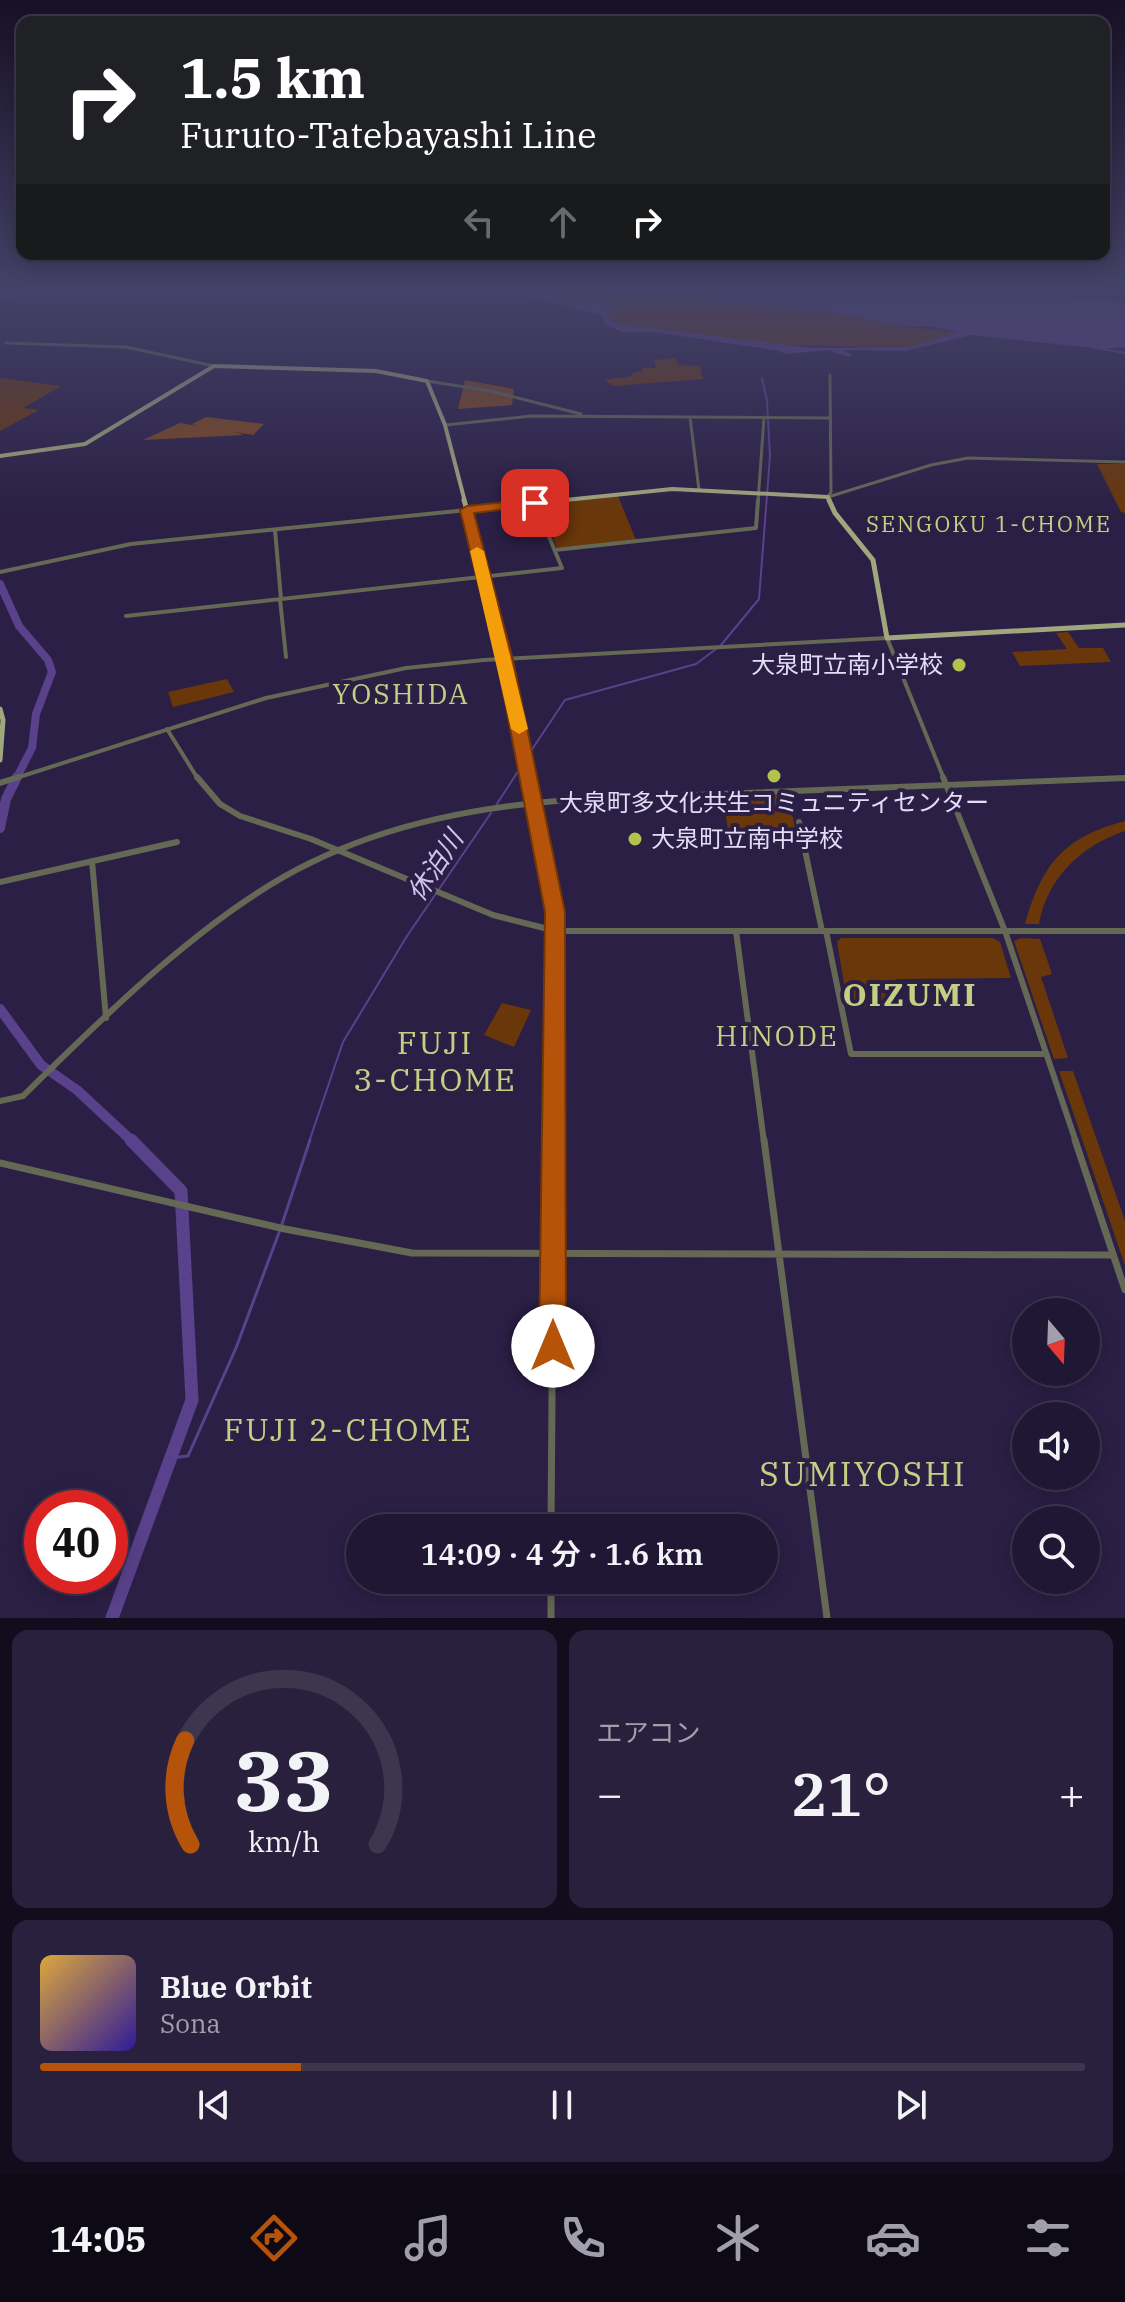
<!DOCTYPE html>
<html lang="ja">
<head>
<meta charset="utf-8">
<style>
  :root { --surface:#201734; --page:#28203c; --text:#f1f3f6; --muted:#a29fac; --line:#3d364f; --accent:#b45309 }
  body { margin:0; font-family:"IBM Plex Serif","Noto Sans JP",serif; background:var(--page); color:var(--text); height:100vh; display:flex; flex-direction:column; font-size:30px; white-space:nowrap }
  * { box-sizing:border-box; margin:0 }
  p { font-size:26px; color:var(--muted) }
  .icon { flex:none; width:44px; height:44px; fill:none; stroke:currentColor; stroke-width:2; stroke-linecap:round; stroke-linejoin:round }
  .map { position:relative; height:1618px; overflow:hidden }
  .sheet { display:flex; flex-direction:column; gap:12px; padding:12px; background:#120d1d; flex:1 }
  .sheet>* { flex:none }
  .banner { position:absolute; left:16px; top:16px; width:1094px; height:244px; border-radius:16px; box-shadow:0 4px 20px #0003,0 0 0 2px var(--line); background:#202124; color:#fff; overflow:hidden }
  .needle { width:52px; rotate:161deg }
  .buttons { position:absolute; left:1012px; top:1298px; display:grid; gap:16px }
  .buttons a { display:grid; place-items:center; width:88px; height:88px; border-radius:50%; background:var(--surface); box-shadow:0 4px 20px #0003,0 0 0 2px var(--line); font-size:40px }
  .speed { position:absolute; left:24px; top:1490px; display:flex; gap:16px; font-size:40px; font-weight:700; text-align:center }
  .speed>* { display:grid; place-content:center; width:104px; height:104px; border-radius:50%; background:var(--surface); box-shadow:0 4px 20px #0003,0 0 0 2px var(--line); line-height:1 }
  .speed .limit { border:12px solid #d22; background:#fff; color:#111 }
  .pin { position:absolute; display:grid; place-items:center; width:68px; height:68px; color:#fff; margin:-34px; border-radius:16px; box-shadow:0 4px 12px #0006 }
  .me { position:absolute; width:88px; margin:-44px; rotate:0deg; stroke-linejoin:round; filter:drop-shadow(0 0 6px #0008) }
  .turn { display:flex; align-items:center; gap:28px; height:168px; padding:0 32px; font-size:36px }
  .turn .icon { width:104px; height:104px; stroke-width:2.5 }
  .turn b { display:block; font-size:56px; line-height:68px }
  .lanes { display:flex; align-items:center; height:76px; padding:0 32px; background:#0003; justify-content:center; gap:40px; direction:ltr }
  .lanes .off { opacity:.35 }
  .big { font-size:60px; font-weight:600; line-height:1.1 }
  .sheet .widget { flex:1; display:flex; flex-direction:column; justify-content:center; gap:12px; min-width:0; padding:0 28px; border-radius:16px; background:var(--page) }
  .sheet .dial { align-items:center; gap:0 }
  .dial svg { height:208px; overflow:visible; fill:none; stroke:var(--line); stroke-width:7; stroke-linecap:round; text-anchor:middle }
  .dial text { fill:var(--text); stroke:none }
  .song { display:flex; align-items:center; gap:24px }
  .cover { width:96px; height:96px; border-radius:12px; background:linear-gradient(135deg,hsl(40 70% 55%),hsl(250 70% 35%)) }
  .played { height:8px; border-radius:4px; background:linear-gradient(90deg,var(--accent) 25%,var(--line) 25%) }
  .keys { display:flex; justify-content:space-around; direction:ltr }
  .heat { display:flex; justify-content:space-between; align-items:center; font-size:44px; direction:ltr }
  .sheet .tiles { flex:1; display:grid; gap:12px; grid-template-columns:1fr 1fr }
  .widget:last-child { grid-column:span 2 }
  .trip { position:absolute; left:346px; top:1514px; width:432px; height:80px; border-radius:40px; background:var(--surface); box-shadow:0 4px 20px #0003,0 0 0 2px var(--line); font-weight:600; line-height:80px; text-align:center }
  .menu { display:flex; height:128px; justify-content:space-around; align-items:center; background:#0d0915; color:var(--muted) }
  .menu .icon { width:56px; height:56px }
  .menu .on { color:var(--accent) }
  .menu b { font-size:36px; color:var(--text) }
  .map>svg:first-child { display:block }
  .green { fill:#69370a }
  .forest { fill:#7e471a }
  .water { fill:#59418b }
  .lines { fill:none; stroke-linecap:round; stroke-linejoin:round }
  .stream-far1 { stroke:#59418b; stroke-width:2 }
  .stream { stroke:#59418b; stroke-width:3 }
  .river-far2 { stroke:#59418b; stroke-width:8 }
  .river-far1 { stroke:#59418b; stroke-width:10 }
  .river { stroke:#59418b; stroke-width:13 }
  .minor-far3 { stroke:#646854; stroke-width:3 }
  .minor-far2 { stroke:#646854; stroke-width:4 }
  .minor-far1 { stroke:#646854; stroke-width:6 }
  .minor { stroke:#646854; stroke-width:7 }
  .major-far1 { stroke:#a0a77d; stroke-width:4 }
  .major { stroke:#a0a77d; stroke-width:5 }
  .route { fill:#b45309; stroke:#753606; stroke-width:2 }
  .slow { fill:#f59e0b }
  .poi-dot { fill:#b2c34b; stroke:#2b1f45; stroke-width:3 }
  .labels { text-anchor:middle; stroke-width:8; stroke-linejoin:round; paint-order:stroke }
  .far-neighbourhood-label { font-size:22px; letter-spacing:2px; fill:#c3d084; stroke:#2b1f45 }
  .poi-label { font-size:24px; fill:#e3ddf6; stroke:#2b1f45; text-anchor:end }
  .water-label { font-size:26px; font-style:italic; fill:#cfc4ef; stroke:#2b1f45 }
  .quarter-label { font-size:28px; letter-spacing:2px; fill:#c3d084; stroke:#2b1f45 }
  .district-label { font-size:32px; font-weight:bold; letter-spacing:2px; fill:#c3d084; stroke:#2b1f45 }
  .near-neighbourhood-label { font-size:32px; letter-spacing:2px; fill:#c3d084; stroke:#2b1f45 }
  .near-quarter-label { font-size:34px; letter-spacing:2px; fill:#c3d084; stroke:#2b1f45 }
</style>
</head>
<body>
<div class="map">
<svg width="1125" height="1618" viewBox="0 0 1125 1618">
  <rect width="100%" height="100%" fill="#2b1f45"/>
  <path class="green" d="M543,290h122l41,10 124,12 74,15 55,5 -50,15 -140,-2 -153,-21 -25,-24z
    M675,358l3,7 22,1 3,13 -90,7 -8,-6 27,-4v-3l11,-2 -1,-3h14l-2,-8z
    M0,378l61,8 -38,22 16,2 -39,21z
    M1097,464h28v49l-4,-1z
    M618,496l18,44 -79,8 -17,-44z
    M1068,632l11,16h24l8,14 -91,4 -8,-14 55,-3 -11,-16z
    M227,679l7,13 -61,15 -5,-15z
    M786,795l4,4 6,37 -67,1 -6,-40z
    M1125,821v10c-43,14 -78,47 -86,93h-14c17,-60 39,-87 100,-103z
    M841,938h152l7,4 11,36 -115,1 7,27 -55,1 -11,-65z
    M1021,938l19,1 12,35 -11,3 27,81 -14,1 -40,-118z
    M502,1003l29,7 -17,37 -30,-12z
    M1059,1071h14l52,150v45z"/>
  <path class="forest" d="M465,380l49,9 -2,16 -54,4z
    M206,417l58,7 -11,11 -18,-3 9,3 -101,5 37,-17 17,3 -5,-2z"/>
  <path class="water" d="M503,290h48l42,13h29l-20,6 14,15 195,24 98,-1 50,-15 -33,-6 -22,1 -74,-15 -124,-12 -41,-10h352l27,6 81,6v45l-22,2 -132,-14 -66,16 -63,-1 10,5 -3,2 -21,-7 -43,4 -4,-3 -127,-19h-32l-18,-8 -2,-8 -5,-2z"/>
  <g class="lines">
    <path class="stream-far1" d="M0,297l102,-7
      M1091,347l34,6
      M721,645l38,-46 11,-143 -3,-55 -5,-23
      M527,757l38,-57 131,-36 20,-15
      M495,807l29,-45
      M309,1142l34,-100 64,-106 84,-123"/>
    <path class="stream" d="M282,1224l28,-84
      M170,1458l18,-2 48,-108 44,-118"/>
    <path class="river-far2" d="M0,584l19,42 29,34 4,12 -16,42 -4,34 -16,31"/>
    <path class="river-far1" d="M0,828l6,-29 11,-22
      M0,1009l41,56 36,25 56,52"/>
    <path class="river" d="M112,1618l80,-218 -11,-209 -50,-51"/>
    <path class="minor-far3" d="M6,343l120,4 88,19
      M830,375l1,117 -3,5 103,-32 37,-7 157,4
      M427,381l63,10 91,23
      M690,417l9,73
      M445,425l86,-9 299,2
      M758,502l6,-85"/>
    <path class="minor-far2" d="M275,530l6,69
      M555,550l201,-22 2,-28
      M0,572l131,-28 336,-34 38,150 24,119
      M280,599l6,58
      M126,616l436,-48 -27,-65
      M167,729l31,50
      M13,779l253,-81 140,-30 78,-8 403,-22 57,141
      M1101,779l24,-1"/>
    <path class="minor-far1" d="M197,777l23,27 20,12 71,23 182,76 63,16h569
      M528,777l27,135 -1,230
      M943,777l62,154 71,211
      M0,783l19,-6
      M799,822l23,109
      M92,861l14,157
      M0,882l177,-40
      M736,931l28,211
      M826,931l25,123h195
      M0,1101l23,-5c79,-78 187,-185 287,-233 81,-40 169,-56 258,-63l557,-22"/>
    <path class="minor" d="M764,1140l63,478
      M1075,1140l50,150
      M0,1163l285,66 127,24 701,2
      M551,1528l3,-388
      M551,1580v38"/>
    <path class="major-far1" d="M0,456l85,-12 129,-78 162,5 51,10 18,44 20,77
      M546,502l126,-13 156,8 2,5"/>
    <path class="major" d="M464,500l3,10 99,-10
      M829,500l6,13 38,47 14,78 238,-13
      M0,709l3,11 -3,40"/>
  </g>
  <linearGradient id="sky" x2="0" y2="1"><stop stop-color="#181126"/><stop offset="0.56" stop-color="#444268"/><stop offset="1" stop-color="#444268" stop-opacity="0"/></linearGradient>
  <rect width="1125" height="516" fill="url(#sky)"/>
  <path class="route" d="M535,499l5,1v5l-66,8 39,147 52,252 1,434 -4,9 -9,3 -10,-3 -4,-9 6,-434 -48,-252 -37,-150 7,-4z"/>
  <path class="slow" d="M477,547l7,4 44,178 -9,5 -8,-5 -41,-178z"/>
  <g class="poi-dot">
    <circle cx="959" cy="665" r="8"/>
    <circle cx="774" cy="776" r="8"/>
    <circle cx="635" cy="839" r="8"/>
  </g>
  <g class="labels">
    <g class="far-neighbourhood-label">
      <text x="989" y="532">SENGOKU 1-CHOME</text>
    </g>
    <g class="poi-label">
      <text x="943" y="673">大泉町立南小学校</text>
      <text x="774" y="811" text-anchor="middle">大泉町多文化共生コミュニティセンター</text>
      <text x="651" y="847" text-anchor="start">大泉町立南中学校</text>
    </g>
    <g class="water-label">
      <text transform="translate(435 866) rotate(-57)" y="9">休泊川</text>
    </g>
    <g class="quarter-label">
      <text x="401" y="704">YOSHIDA</text>
      <text x="777" y="1046">HINODE</text>
    </g>
    <g class="district-label">
      <text x="910" y="1006">OIZUMI</text>
    </g>
    <g class="near-neighbourhood-label">
      <text x="435" y="1054">FUJI<tspan x="435" dy="37">3-CHOME</tspan></text>
      <text x="348" y="1441">FUJI 2-CHOME</text>
    </g>
    <g class="near-quarter-label">
      <text x="863" y="1486">SUMIYOSHI</text>
    </g>
  </g>
</svg>
<div class="buttons">
<a><svg class="needle" viewBox="-14 -14 28 28"><path d="M0-13l5 13h-10z" fill="#e53935"/><path d="M0 13l5-13h-10z" fill="#a29fac"/></svg></a>
<a><svg class="icon" aria-label="sound" viewBox="0 0 24 24"><path d="M4 9h4l5-4v14l-5-4H4zM17 9q2 3 0 6"/></svg></a>
<a><svg class="icon" aria-label="search" viewBox="0 0 24 24"><circle cx="10" cy="10" r="6"/><path d="M15 15l6 6"/></svg></a>
</div>
<div class="speed"><div class="limit">40</div></div>
<div class="pin" style="left:535px;top:503px;background:#d93025"><svg class="icon" aria-label="arrive" viewBox="0 0 24 24"><path d="M6 21V4h12l-3 4 3 4H6"/></svg></div>
<svg class="me" style="left:553px;top:1346px" viewBox="-20 -20 40 40"><circle r="19" fill="#fff"/><path d="M0-13L10 11 0 6-10 11z" fill="#b45309"/></svg>
<div class="trip">14:09 · 4 分 · 1.6 km</div>
<div class="banner">
<div class="turn"><svg class="icon" aria-label="right" viewBox="0 0 24 24"><path d="M7 20v-9h11M14 6l5 5-5 5"/></svg><div><b>1.5 km</b>Furuto-Tatebayashi Line</div></div>
<div class="lanes"><svg class="icon off" aria-label="left" viewBox="0 0 24 24"><path d="M17 20v-9H6M10 6l-5 5 5 5"/></svg><svg class="icon off" aria-label="ahead" viewBox="0 0 24 24"><path d="M12 20V5M6 11l6-6 6 6"/></svg><svg class="icon" aria-label="right" viewBox="0 0 24 24"><path d="M7 20v-9h11M14 6l5 5-5 5"/></svg></div>
</div>
</div>
<section class="sheet">
<div class="tiles">
<div class="widget dial"><svg viewBox="0 0 100 80">
<path d="M14 69A42 42 0 1 1 86 69"/>
<path d="M14 69A42 42 0 0 1 12 29" stroke="#b45309"/>
<text x="50" y="56" font-size="32" font-weight="700">33</text>
<text x="50" y="72" font-size="11">km/h</text>
</svg></div>
<div class="widget"><p>エアコン</p>
<div class="heat"><a>−</a><b class="big">21°</b><a>+</a></div>
</div>
<div class="widget">
<div class="song"><i class="cover"></i><div><b>Blue Orbit</b><p>Sona</p></div></div>
<div class="played"></div>
<div class="keys"><svg class="icon" aria-label="previous" viewBox="0 0 24 24"><path d="M18 5L8 12l10 7zM5 5v14"/></svg><svg class="icon" aria-label="pause" viewBox="0 0 24 24"><path d="M8 5v14M16 5v14"/></svg><svg class="icon" aria-label="next" viewBox="0 0 24 24"><path d="M6 5l10 7-10 7zM19 5v14"/></svg></div>
</div>
</div>
</section>
<nav class="menu">
<b>14:05</b>
<svg class="icon on" aria-label="directions" viewBox="0 0 24 24"><path d="M12 3l9 9-9 9-9-9zM9 14v-3h6M13 9l2 2-2 2"/></svg>
<svg class="icon" aria-label="music" viewBox="0 0 24 24"><path d="M9 18V5l10-2v13"/><circle cx="6" cy="18" r="3"/><circle cx="16" cy="16" r="3"/></svg>
<svg class="icon" aria-label="phone" viewBox="0 0 24 24"><path d="M5 4h4l2 5-3 2q2 4 5 5l2-3 5 2v4C11 20 4 13 5 4z"/></svg>
<svg class="icon" aria-label="climate" viewBox="0 0 24 24"><path d="M12 3v18M4 7l16 10M4 17L20 7"/></svg>
<svg class="icon" aria-label="car" viewBox="0 0 24 24"><path d="M5 17H2v-5l4-1 3-4h7l3 4 3 1v5h-3M9 17h6M6 11h13"/><circle cx="7" cy="17" r="2"/><circle cx="17" cy="17" r="2"/></svg>
<svg class="icon" aria-label="filters" viewBox="0 0 24 24"><path d="M4 7h16M4 17h16"/><circle cx="9" cy="7" r="2"/><circle cx="15" cy="17" r="2"/></svg>
</nav>
</body>
</html>
